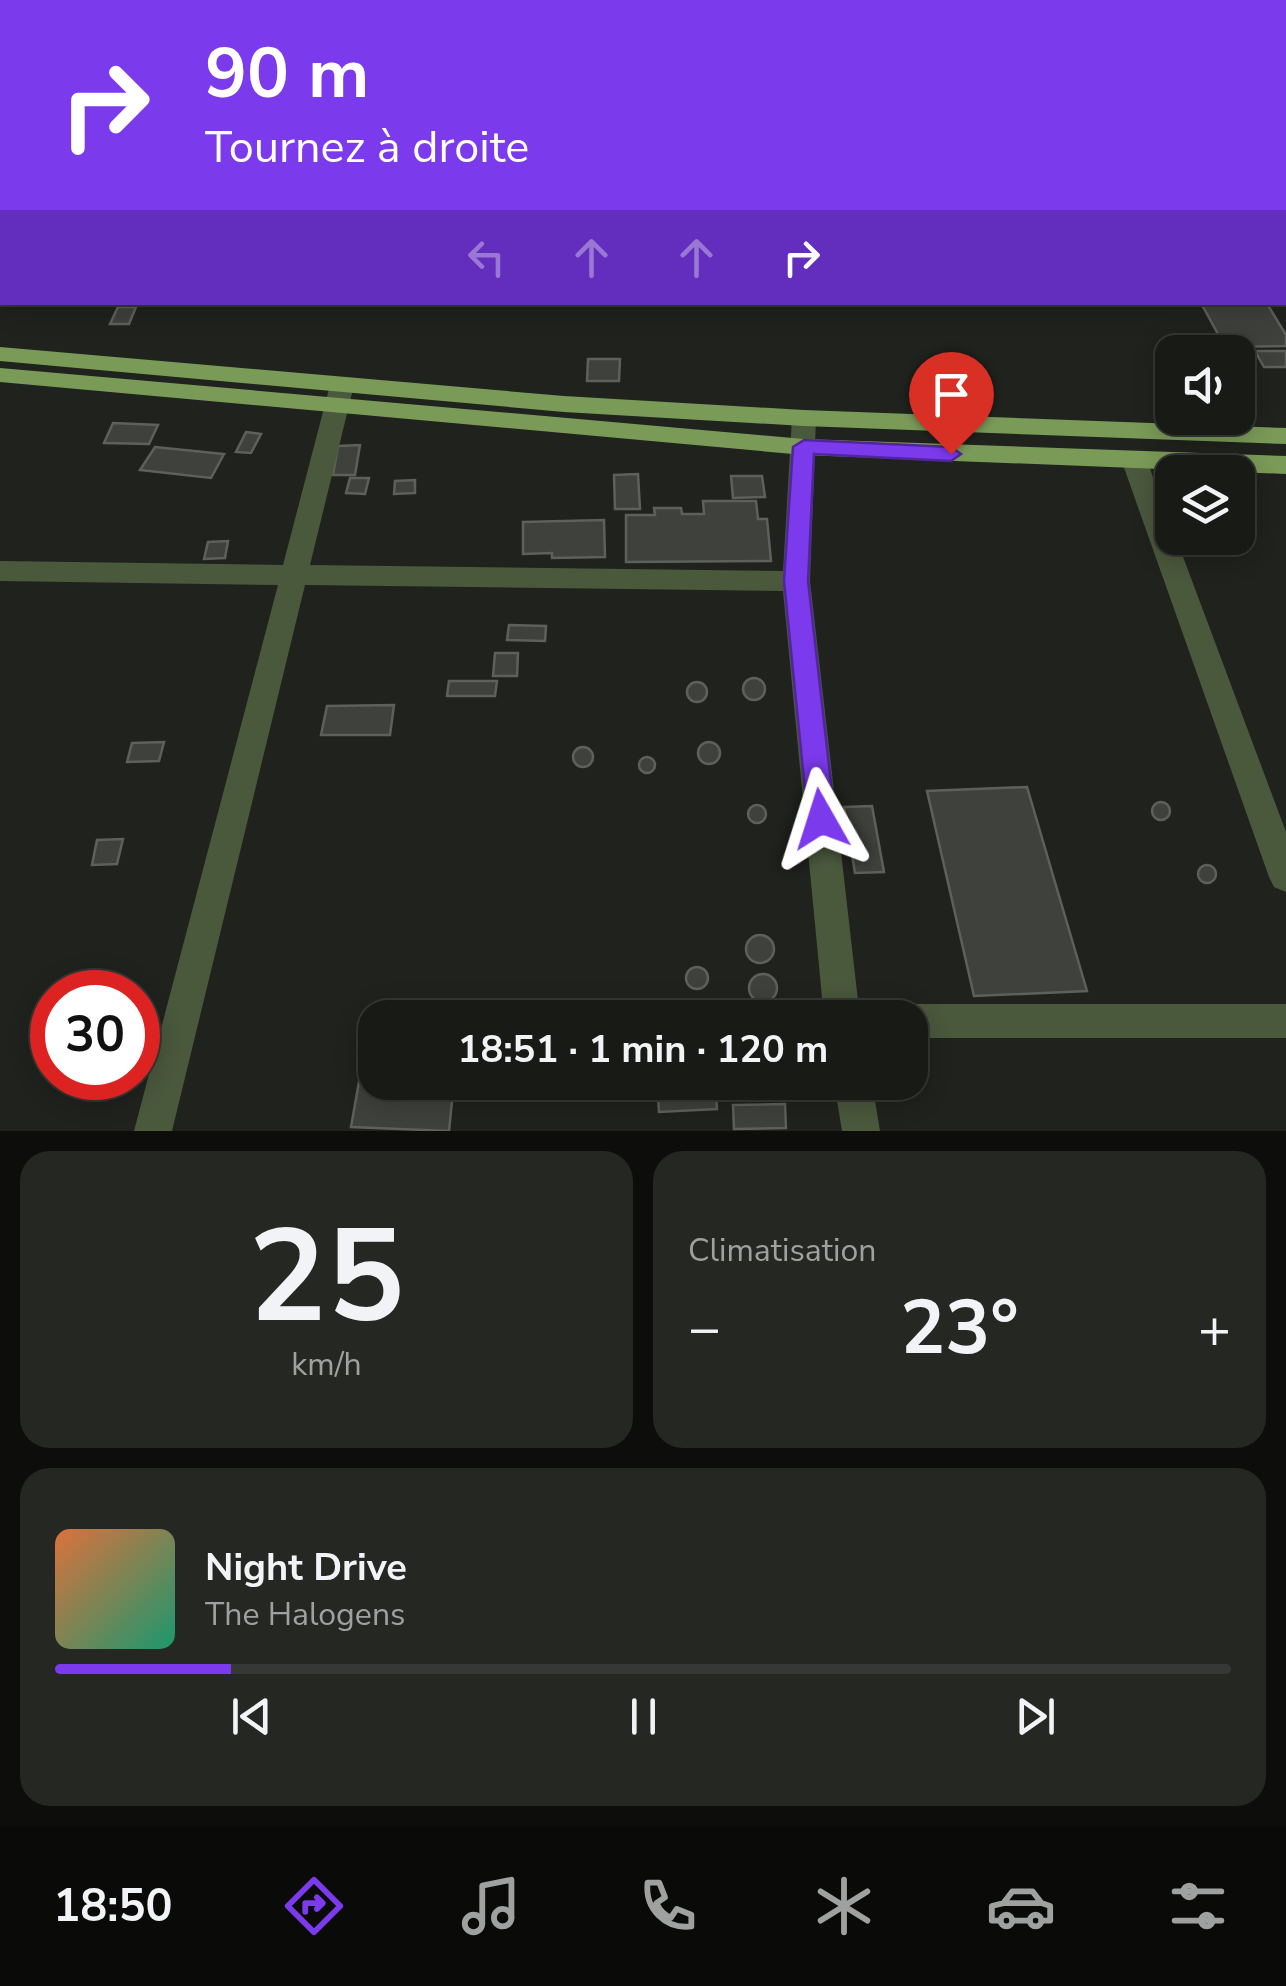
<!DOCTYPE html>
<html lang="fr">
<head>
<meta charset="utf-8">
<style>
  :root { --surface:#181a16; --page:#252723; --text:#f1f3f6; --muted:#9fa1a1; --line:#363835; --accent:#7c3aed }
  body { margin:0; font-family:"Nunito Sans",sans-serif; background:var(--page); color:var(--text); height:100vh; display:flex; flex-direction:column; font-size:38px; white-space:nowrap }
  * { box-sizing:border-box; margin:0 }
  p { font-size:32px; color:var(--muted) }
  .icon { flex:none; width:55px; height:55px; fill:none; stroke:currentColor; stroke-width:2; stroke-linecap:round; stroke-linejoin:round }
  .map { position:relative; height:1131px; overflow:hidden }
  .details { display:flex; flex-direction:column; gap:20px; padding:20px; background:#0d0e0c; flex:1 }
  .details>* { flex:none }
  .guide { position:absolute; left:0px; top:0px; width:1288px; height:305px; box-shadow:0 5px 25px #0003,0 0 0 2px var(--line); background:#7c3aed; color:#fff; overflow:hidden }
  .controls { position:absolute; left:1155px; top:335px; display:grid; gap:20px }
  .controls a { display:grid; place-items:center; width:100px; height:100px; border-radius:20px; background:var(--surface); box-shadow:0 5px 25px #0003,0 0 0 2px var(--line); font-size:50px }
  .speed { position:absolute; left:30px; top:970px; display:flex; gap:20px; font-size:50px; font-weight:700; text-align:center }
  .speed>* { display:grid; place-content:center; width:130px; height:130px; border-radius:50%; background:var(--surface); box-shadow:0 5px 25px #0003,0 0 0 2px var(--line); line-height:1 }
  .speed .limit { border:15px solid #d22; background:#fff; color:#111 }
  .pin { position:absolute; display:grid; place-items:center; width:85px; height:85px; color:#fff; margin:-102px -42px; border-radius:50% 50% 50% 0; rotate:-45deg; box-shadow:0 0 10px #0007 }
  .pin .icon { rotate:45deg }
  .me { position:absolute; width:110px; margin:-55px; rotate:354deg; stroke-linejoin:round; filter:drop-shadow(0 0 8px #0008) }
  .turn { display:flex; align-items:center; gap:35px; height:210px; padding:0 40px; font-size:45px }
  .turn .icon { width:130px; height:130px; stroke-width:2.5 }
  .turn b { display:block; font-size:70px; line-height:85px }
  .lanes { display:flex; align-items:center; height:95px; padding:0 40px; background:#0003; justify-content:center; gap:50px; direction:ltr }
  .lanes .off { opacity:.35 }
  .big { font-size:75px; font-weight:700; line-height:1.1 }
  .details .card { flex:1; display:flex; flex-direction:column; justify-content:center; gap:15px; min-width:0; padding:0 35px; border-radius:30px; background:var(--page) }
  .details .dial { align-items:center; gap:0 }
  .dial b { font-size:130px; line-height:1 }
  .song { display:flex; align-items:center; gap:30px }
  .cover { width:120px; height:120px; border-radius:15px; background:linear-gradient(135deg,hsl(20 70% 55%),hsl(160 70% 35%)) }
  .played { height:10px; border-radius:5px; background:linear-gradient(90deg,var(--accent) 15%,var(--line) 15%) }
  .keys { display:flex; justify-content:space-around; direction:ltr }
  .heat { display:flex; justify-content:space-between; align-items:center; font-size:55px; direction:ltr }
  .details .tiles { flex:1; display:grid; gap:20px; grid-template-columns:1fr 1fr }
  .card:last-child { grid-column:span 2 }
  .trip { position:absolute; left:358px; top:1000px; width:570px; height:100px; border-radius:30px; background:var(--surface); box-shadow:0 5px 25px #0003,0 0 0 2px var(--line); font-weight:700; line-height:100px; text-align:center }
  .tabs { display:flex; height:160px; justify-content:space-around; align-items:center; background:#0a0a09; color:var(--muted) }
  .tabs .icon { width:70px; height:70px }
  .tabs .active { color:var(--accent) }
  .tabs b { font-size:45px; color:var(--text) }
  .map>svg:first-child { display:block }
  .building { fill:#3e413c; stroke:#5d605b; stroke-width:2.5 }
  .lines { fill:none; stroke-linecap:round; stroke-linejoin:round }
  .path { stroke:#5d5f5c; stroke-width:4; stroke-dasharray:5 4; stroke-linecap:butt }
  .minor { fill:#4a583c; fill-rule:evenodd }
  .trunk { fill:#7a9a58; fill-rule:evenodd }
  .route { fill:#7c3aed; stroke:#51269a; stroke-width:2.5 }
</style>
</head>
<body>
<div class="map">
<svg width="1286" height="1131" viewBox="0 0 1286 1131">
  <rect width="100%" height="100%" fill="#20221e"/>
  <path class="building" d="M1231,302h35l20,33v11l-61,1 -24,-44z
    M118,307h18l-7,17h-19z
    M1255,351h31v16h-22z
    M588,359h32l-1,22h-32z
    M113,423l45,2 -9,19 -45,-1z
    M246,432l15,2 -10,19 -15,-1z
    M360,445l-5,30h-22l5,-29z
    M155,447l69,7 -13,24 -71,-8z
    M638,474l2,35h-25l-1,-34z
    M731,476h31l3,21 -32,1z
    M350,478h19l-4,16 -19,-1z
    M415,480v13l-21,1 1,-13z
    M703,501h53l2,18h9l4,42 -145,1v-47h29l-1,-7h27l1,6h22z
    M604,520l1,37 -53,1v-5l-29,1v-32z
    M228,541l-3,17 -21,1 4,-17z
    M509,625l37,1 -1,15 -38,-1z
    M495,653h23l-1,23h-24z
    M743 689a11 11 0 1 1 22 0a11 11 0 1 1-22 0Z
    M449,681h48l-2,15h-48z
    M687 692a10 10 0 1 1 20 0a10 10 0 1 1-20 0Z
    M394,705l-4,30h-69l6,-29z
    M698 753a11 11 0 1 1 22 0a11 11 0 1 1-22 0Z
    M164,742l-5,19 -32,1 5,-19z
    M573 757a10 10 0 1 1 20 0a10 10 0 1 1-20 0Z
    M639 765a8 8 0 1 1 16 0a8 8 0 1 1-16 0Z
    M1027,787l60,204 -113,5 -47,-205z
    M1152 811a9 9 0 1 1 18 0a9 9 0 1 1-18 0Z
    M748 814a9 9 0 1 1 18 0a9 9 0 1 1-18 0Z
    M872,806l12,66 -29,1 -11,-66z
    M123,839l-6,25 -25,1 5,-25z
    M1198 874a9 9 0 1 1 18 0a9 9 0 1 1-18 0Z
    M746 949a14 14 0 1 1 28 0a14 14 0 1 1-28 0Z
    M686 978a11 11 0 1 1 22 0a11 11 0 1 1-22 0Z
    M749 988a14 14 0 1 1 28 0a14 14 0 1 1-28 0Z
    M360,1076l15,1v5h79l-5,49 -98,-4z
    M657,1082h58l2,27 -58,3z
    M785,1104l1,24 -52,1 -1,-24z"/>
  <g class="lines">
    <path class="path" d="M858,2l6,-2"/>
    <path class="minor" d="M1153,0h16l1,2h-16z
      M1285,133h1v12h-1z
      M0,136h2v12h-2z
      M1285,199h1v14h-1z
      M342,377l12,8 -44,180 473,6 9,-153 3,-6h18l3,6 -6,163 50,437h-36l-41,-427 -478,-6 -133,546h-38l144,-546 -278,-4v-20l283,4 47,-180z
      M1135,454l13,8 24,76h4l110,294v60l-12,-5 -5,-10 -147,-415z
      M910,1004h376v34h-376v-20h-17l4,-9z
      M834,1082h38l8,49h-38z"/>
    <path class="trunk" d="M0,347l564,49 240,14 482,18v16l-482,-18 -240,-14 -564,-51z
      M0,368l804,71 482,17v18l-482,-19 -804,-73z"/>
  </g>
  <path class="route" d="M804,440l147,7 10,7 -10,7 -137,-7 -6,127 27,238 -4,8 -10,4 -9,-4 -4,-8 -24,-238 9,-134z"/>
</svg>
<div class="controls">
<a><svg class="icon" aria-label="sound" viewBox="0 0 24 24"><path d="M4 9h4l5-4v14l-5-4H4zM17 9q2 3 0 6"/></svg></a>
<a><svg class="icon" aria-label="layers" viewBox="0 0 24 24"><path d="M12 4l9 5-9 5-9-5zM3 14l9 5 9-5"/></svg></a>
</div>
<div class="speed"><div class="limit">30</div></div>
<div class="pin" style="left:951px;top:454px;background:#d93025"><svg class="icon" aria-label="arrive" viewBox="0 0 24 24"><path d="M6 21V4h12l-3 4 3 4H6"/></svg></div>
<svg class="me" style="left:821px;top:819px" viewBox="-20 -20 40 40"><path d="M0-17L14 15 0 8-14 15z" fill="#7c3aed" stroke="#fff" stroke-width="4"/></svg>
<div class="trip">18:51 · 1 min · 120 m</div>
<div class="guide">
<div class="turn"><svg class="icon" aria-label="right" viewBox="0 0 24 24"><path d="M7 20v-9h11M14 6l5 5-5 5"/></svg><div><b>90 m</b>Tournez à droite</div></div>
<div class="lanes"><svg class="icon off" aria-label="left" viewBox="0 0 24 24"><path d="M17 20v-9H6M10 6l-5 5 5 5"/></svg><svg class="icon off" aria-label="ahead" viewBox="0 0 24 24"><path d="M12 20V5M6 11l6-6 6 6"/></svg><svg class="icon off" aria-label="ahead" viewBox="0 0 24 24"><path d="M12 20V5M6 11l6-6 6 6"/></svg><svg class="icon" aria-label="right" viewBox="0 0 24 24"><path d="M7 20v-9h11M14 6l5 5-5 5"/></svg></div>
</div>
</div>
<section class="details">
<div class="tiles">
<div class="card dial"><b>25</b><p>km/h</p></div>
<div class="card"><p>Climatisation</p>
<div class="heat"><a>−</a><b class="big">23°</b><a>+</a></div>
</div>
<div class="card">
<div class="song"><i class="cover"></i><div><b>Night Drive</b><p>The Halogens</p></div></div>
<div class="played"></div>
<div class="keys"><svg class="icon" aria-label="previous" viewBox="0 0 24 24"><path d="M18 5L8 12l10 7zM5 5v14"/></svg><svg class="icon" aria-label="pause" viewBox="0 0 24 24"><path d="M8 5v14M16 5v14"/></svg><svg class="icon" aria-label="next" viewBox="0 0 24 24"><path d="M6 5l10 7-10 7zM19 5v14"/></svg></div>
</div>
</div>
</section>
<nav class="tabs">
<b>18:50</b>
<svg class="icon active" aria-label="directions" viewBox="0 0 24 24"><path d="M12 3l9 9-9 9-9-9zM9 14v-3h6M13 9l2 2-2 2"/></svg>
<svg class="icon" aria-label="music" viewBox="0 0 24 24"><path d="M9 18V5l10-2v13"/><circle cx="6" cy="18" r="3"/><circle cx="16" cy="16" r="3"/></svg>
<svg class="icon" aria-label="phone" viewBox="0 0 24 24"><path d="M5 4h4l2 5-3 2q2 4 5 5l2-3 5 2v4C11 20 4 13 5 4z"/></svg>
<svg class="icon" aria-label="climate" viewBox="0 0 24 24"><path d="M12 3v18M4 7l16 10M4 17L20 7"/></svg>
<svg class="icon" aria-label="car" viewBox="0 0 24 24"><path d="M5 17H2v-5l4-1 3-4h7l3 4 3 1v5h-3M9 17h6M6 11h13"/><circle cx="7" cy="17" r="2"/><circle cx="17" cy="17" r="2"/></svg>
<svg class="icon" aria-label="filters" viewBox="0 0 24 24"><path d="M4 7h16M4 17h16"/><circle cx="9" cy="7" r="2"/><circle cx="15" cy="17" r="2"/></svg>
</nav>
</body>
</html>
